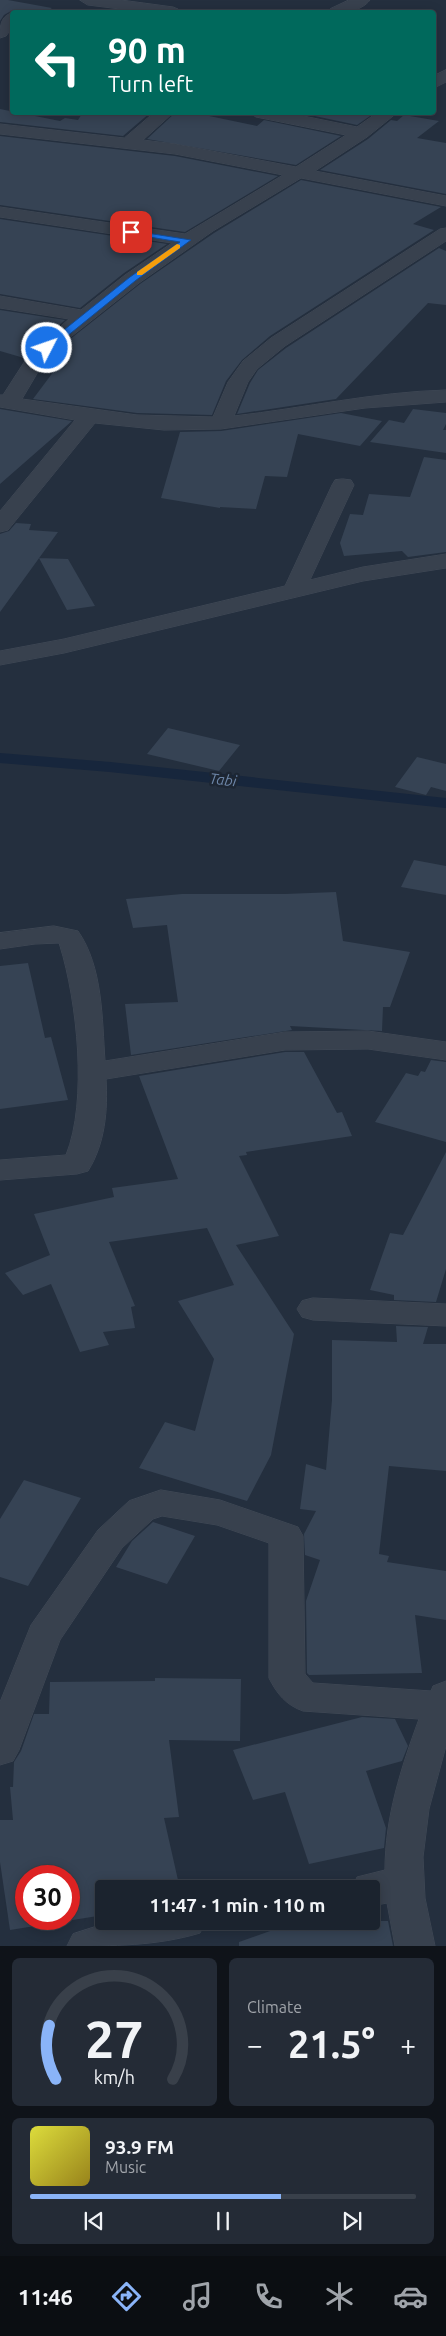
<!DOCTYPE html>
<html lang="en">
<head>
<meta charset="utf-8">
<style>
  :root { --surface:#1b232e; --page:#242b36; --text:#f1f3f6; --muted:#a0a4aa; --line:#39404a; --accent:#8ab4f8 }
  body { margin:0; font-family:Ubuntu,sans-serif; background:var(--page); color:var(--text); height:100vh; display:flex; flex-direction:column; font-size:19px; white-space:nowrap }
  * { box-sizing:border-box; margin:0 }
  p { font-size:16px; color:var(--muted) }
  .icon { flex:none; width:28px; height:28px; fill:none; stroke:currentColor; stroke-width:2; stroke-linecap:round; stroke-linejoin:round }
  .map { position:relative; height:1946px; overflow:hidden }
  .side { display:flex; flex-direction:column; gap:12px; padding:12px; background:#0f1319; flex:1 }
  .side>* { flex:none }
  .top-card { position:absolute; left:10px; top:10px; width:426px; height:105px; border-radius:5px; box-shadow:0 2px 12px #0003,0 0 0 1px var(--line); background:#00695c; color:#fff; overflow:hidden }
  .speed { position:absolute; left:15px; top:1865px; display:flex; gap:10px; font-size:25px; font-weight:700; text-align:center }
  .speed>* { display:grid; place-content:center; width:65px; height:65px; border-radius:50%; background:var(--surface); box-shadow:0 2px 12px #0003,0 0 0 1px var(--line); line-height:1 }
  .speed .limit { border:8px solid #d22; background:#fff; color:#111 }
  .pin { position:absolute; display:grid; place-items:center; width:42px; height:42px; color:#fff; margin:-21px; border-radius:10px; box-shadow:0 2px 8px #0006 }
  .me { position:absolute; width:55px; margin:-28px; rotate:49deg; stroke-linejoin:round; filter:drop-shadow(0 0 4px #0008) }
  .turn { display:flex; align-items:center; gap:18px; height:105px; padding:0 15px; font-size:22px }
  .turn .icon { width:65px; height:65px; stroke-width:2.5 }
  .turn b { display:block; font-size:35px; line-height:42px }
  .big { font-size:38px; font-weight:600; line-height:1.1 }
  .side .tile { flex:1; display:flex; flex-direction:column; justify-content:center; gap:8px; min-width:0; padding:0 18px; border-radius:8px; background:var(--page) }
  .side .dial { align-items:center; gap:0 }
  .dial svg { height:130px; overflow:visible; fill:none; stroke:var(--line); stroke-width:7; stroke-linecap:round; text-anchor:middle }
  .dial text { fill:var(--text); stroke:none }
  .song { display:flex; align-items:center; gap:15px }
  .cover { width:60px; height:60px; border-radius:8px; background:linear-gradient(135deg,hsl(60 70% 55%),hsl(50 70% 35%)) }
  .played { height:5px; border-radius:2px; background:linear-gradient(90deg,var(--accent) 65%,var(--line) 65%) }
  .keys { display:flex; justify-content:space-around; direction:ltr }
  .heat { display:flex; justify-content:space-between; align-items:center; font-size:28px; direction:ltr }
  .side .tiles { flex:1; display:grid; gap:12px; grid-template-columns:1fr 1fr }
  .tile:last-child { grid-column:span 2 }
  .trip { position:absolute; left:95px; top:1880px; width:285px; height:50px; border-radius:5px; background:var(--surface); box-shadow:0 2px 12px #0003,0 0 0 1px var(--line); font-weight:600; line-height:50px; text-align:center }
  .tabs { display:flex; height:80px; justify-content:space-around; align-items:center; background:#0b0e12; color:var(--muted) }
  .tabs .icon { width:35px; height:35px }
  .tabs .on { color:var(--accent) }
  .tabs b { font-size:22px; color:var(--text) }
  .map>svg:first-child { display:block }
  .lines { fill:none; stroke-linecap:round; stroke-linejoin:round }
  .stream { stroke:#17263c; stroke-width:10 }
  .building { fill:#364354; fill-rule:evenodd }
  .minor-casing { stroke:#414a57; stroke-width:1 }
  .minor { fill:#38414e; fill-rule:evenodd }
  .route { fill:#1a73e8; stroke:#114b97 }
  .slow { fill:#f59e0b }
  .labels { text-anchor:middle; stroke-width:5; stroke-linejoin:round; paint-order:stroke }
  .water-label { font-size:15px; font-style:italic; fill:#6d86a8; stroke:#1d2633 }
</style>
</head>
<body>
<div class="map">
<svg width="446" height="1946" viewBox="0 0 446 1946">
  <rect width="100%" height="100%" fill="#242f3e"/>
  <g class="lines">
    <path class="stream" d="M0,758l110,9 336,36"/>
  </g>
  <path class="building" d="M0,0h8l44,8 -6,4 -35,-1 -7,4 -4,6z
    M0,109l60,12 5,-3 13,2 5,-8h68l-28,24 -123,-14z
    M176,112h14l67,14 7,-6 77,16 -45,29 -149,-26z
    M296,112h56l18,4 -13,9z
    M404,115l35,6 -22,17 29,5v51l-126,-24 48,-31 23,-19 6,1z
    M0,136l175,20 103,20 -93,56 -185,-27z
    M301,180l140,27 -28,17 21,6 -164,106 -28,24 -16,21 -14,34 -75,-2 -104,-14 24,-32 -12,-3 19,-20 76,-60 74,-51z
    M0,219l167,25 -43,29 -44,35 -80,-14z
    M439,248l7,3v54l-18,-2 -92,96 -99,15 13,-31 8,-13 28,-22z
    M0,310l65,10 -36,32 -5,6 -24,-7z
    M0,409l72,12 -72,63z
    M413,409l33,4v11l-3,6h3v23l-76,-11 19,-22 15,3z
    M341,413l41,8 -22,25 -62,-12 -11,43 -22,-1 -9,33 -36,-2v1l-59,-10 19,-66 41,-1z
    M424,457l22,3v92l-38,5 -6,-6 -58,5 -4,-13 10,-29 13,1 6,-21 41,3z
    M16,523l15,1 -2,6 29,2 -58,80v-78l9,-3z
    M39,558l29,1 27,47 -28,4z
    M168,728l72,17 -21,26 -72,-17z
    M417,757l29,7v27l-15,-4 -5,8 -31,-8z
    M414,860l32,6v29l-45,-8z
    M336,892l7,49 67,11 -20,55h-7l-1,24 -92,-5 2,4 -161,25 -6,-51 53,-2 -11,-77 -34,3 -7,-29 56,-5h103z
    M28,963l17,75 6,-1 17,63 -68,9v-143z
    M285,1052h19l33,61 5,-1 10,24 -106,16 1,3 -8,1 40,80 -43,9 58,89 -23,121 -24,46 -108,-33 26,-46 30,9 19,-72 -36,-58 56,-16 -27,-57 -98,14 26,64 -4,1 4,21 -32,4 6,13 -29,7 -29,-68 -28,11 -18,-22 45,-18 -16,-41 80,-17 -2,-9 66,-9 -39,-103z
    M431,1060l15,2v80l-71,-20 31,-49 12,3 3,-5 4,1z
    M446,1152v117l-10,33 -42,-2v-5l-24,-5 20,-57 13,2z
    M396,1326l32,1 -5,17h23v127l-57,-5 -10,88 10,2 -2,6 59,9v49l-31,-5 7,58 -113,2 -2,-2 -1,-72 14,-41 -15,-5 -1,-21 12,-23 -16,-2 6,-45 20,6 6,-70v-60l65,2z
    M24,1480l57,18 -53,88 -28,-9v-58z
    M153,1522l42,14 -28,48 -51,-17 16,-26z
    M155,1678l86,1 -1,62 -71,-1 10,77 -15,1 16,71h-76v26l-94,15 -10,-68v-42h13l-3,-33h3l1,-25 7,-11 13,-37h15l1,-32 105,-1zM26,1876h43v43h-43z
    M362,1717l33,2 13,27 -6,15 -36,10 20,57 -2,20 -75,16 -24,-72 -32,8 -20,-50z
    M298,1921h90l5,25h-154v-4z"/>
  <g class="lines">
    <g class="minor-casing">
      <path id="minor" d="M80,0h41l52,7 5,2 3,3h-37l-56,-7z
        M349,0h21c-9,12 -30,14 -43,12l3,-3z
        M12,13v15l-6,8 -6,2c0,-11 0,-22 12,-25z
        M446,70v12l-12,6v-12z
        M155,112h19l-31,28 32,4 121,23 50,-32 -90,-18 -8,-5h36l73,15 21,-15h20l-31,25 -52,34 131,25v10l-145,-28 -88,53 -74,52 -76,60 -18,17 -23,39 115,16 76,2 15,-35 15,-21 28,-23 169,-109 6,-1v13l-161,105 -28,23 -9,13 -14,34c71,-8 140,-24 212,-26v12l-81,6 -144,21 -57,1 -69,-7 -87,107 -8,2v-21l75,-91 -75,-13v-12h3l27,-42 39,-34 -69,-11v-12l81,14 44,-35 47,-32 -172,-26v-10l185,27 98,-59 -108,-21 -175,-20v-10l124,14z
        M343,479l8,1 3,5 -44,95 53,-13 83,-13v14l-83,13 -299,72 -64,12v-14l64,-12 221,-53 47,-101 3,-5z
        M54,926l24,5c25,36 24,88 27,130l180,-29 83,-1 78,11v18l-78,-11 -83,1 -179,29c2,31 -1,65 -18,92l-11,3 -77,6v-20l66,-5c22,-54 11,-154 -6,-209l-1,-3 -24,1 -35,5v-16z
        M313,1298l133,6v22l-133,-6 -11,-3 -5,-8 5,-8z
        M161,1490l59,10 78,27 5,9 2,138 8,9 118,8 2,-5 13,-5v65l-17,63 -6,48 2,41 10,48h-40l-8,-43 -16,3v-17h-19l5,-12 28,-7c0,-53 16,-102 34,-151l-116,-8c-17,-6 -26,-17 -34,-33v-135l-52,-18 -55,-9 -9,3 -31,29 -62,92 -41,110 -6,11 -13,4v-63l31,-77 67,-95 31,-29z
        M113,1921h93l-6,12c-43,13 -88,13 -133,13l6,-12z"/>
    </g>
    <use href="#minor" class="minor"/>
  </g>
  <path class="route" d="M128,230l63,10 -56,41 -85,69h-6v-4l86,-69 50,-35 -49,-8 -4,-2z"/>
  <path class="slow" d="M177,244l3,1v3l-38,27h-5v-3z"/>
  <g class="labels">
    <g class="water-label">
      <text transform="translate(223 780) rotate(6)" y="5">Tabi</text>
    </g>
  </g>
</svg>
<div class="speed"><div class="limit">30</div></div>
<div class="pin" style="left:131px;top:232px;background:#d93025"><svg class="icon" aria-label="arrive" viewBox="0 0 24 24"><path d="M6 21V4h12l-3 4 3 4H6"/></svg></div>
<svg class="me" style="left:47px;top:348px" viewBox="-20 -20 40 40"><circle r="17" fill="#1a73e8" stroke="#fff" stroke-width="3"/><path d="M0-11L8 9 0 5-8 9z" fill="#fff"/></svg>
<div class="trip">11:47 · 1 min · 110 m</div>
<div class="top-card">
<div class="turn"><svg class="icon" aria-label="left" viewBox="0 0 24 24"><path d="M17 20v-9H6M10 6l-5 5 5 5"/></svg><div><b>90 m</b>Turn left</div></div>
</div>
</div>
<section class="side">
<div class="tiles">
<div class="tile dial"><svg viewBox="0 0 100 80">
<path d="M14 69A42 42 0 1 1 86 69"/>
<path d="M14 69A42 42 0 0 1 10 36" stroke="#8ab4f8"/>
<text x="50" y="56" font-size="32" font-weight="700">27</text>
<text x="50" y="72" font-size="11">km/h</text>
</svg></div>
<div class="tile"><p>Climate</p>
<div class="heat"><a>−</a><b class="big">21.5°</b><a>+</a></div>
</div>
<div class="tile">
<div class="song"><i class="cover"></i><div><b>93.9 FM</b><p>Music</p></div></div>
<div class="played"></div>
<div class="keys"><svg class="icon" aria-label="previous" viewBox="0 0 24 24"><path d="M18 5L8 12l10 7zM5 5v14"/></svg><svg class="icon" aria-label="pause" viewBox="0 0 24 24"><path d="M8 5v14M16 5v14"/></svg><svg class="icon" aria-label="next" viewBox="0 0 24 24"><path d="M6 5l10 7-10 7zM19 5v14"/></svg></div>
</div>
</div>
</section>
<nav class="tabs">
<b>11:46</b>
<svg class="icon on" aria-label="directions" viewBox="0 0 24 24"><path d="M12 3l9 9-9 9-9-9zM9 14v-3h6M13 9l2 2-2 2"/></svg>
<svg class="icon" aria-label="music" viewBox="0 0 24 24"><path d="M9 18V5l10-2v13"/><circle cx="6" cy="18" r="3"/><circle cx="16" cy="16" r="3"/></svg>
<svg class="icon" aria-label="phone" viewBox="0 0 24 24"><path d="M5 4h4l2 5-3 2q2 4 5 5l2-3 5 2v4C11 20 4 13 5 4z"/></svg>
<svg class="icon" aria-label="climate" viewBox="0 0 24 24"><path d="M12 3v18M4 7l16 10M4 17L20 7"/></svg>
<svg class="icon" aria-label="car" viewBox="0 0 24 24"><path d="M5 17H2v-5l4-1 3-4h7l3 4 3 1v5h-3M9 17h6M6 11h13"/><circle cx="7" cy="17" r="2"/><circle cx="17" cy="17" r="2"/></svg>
</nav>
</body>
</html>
